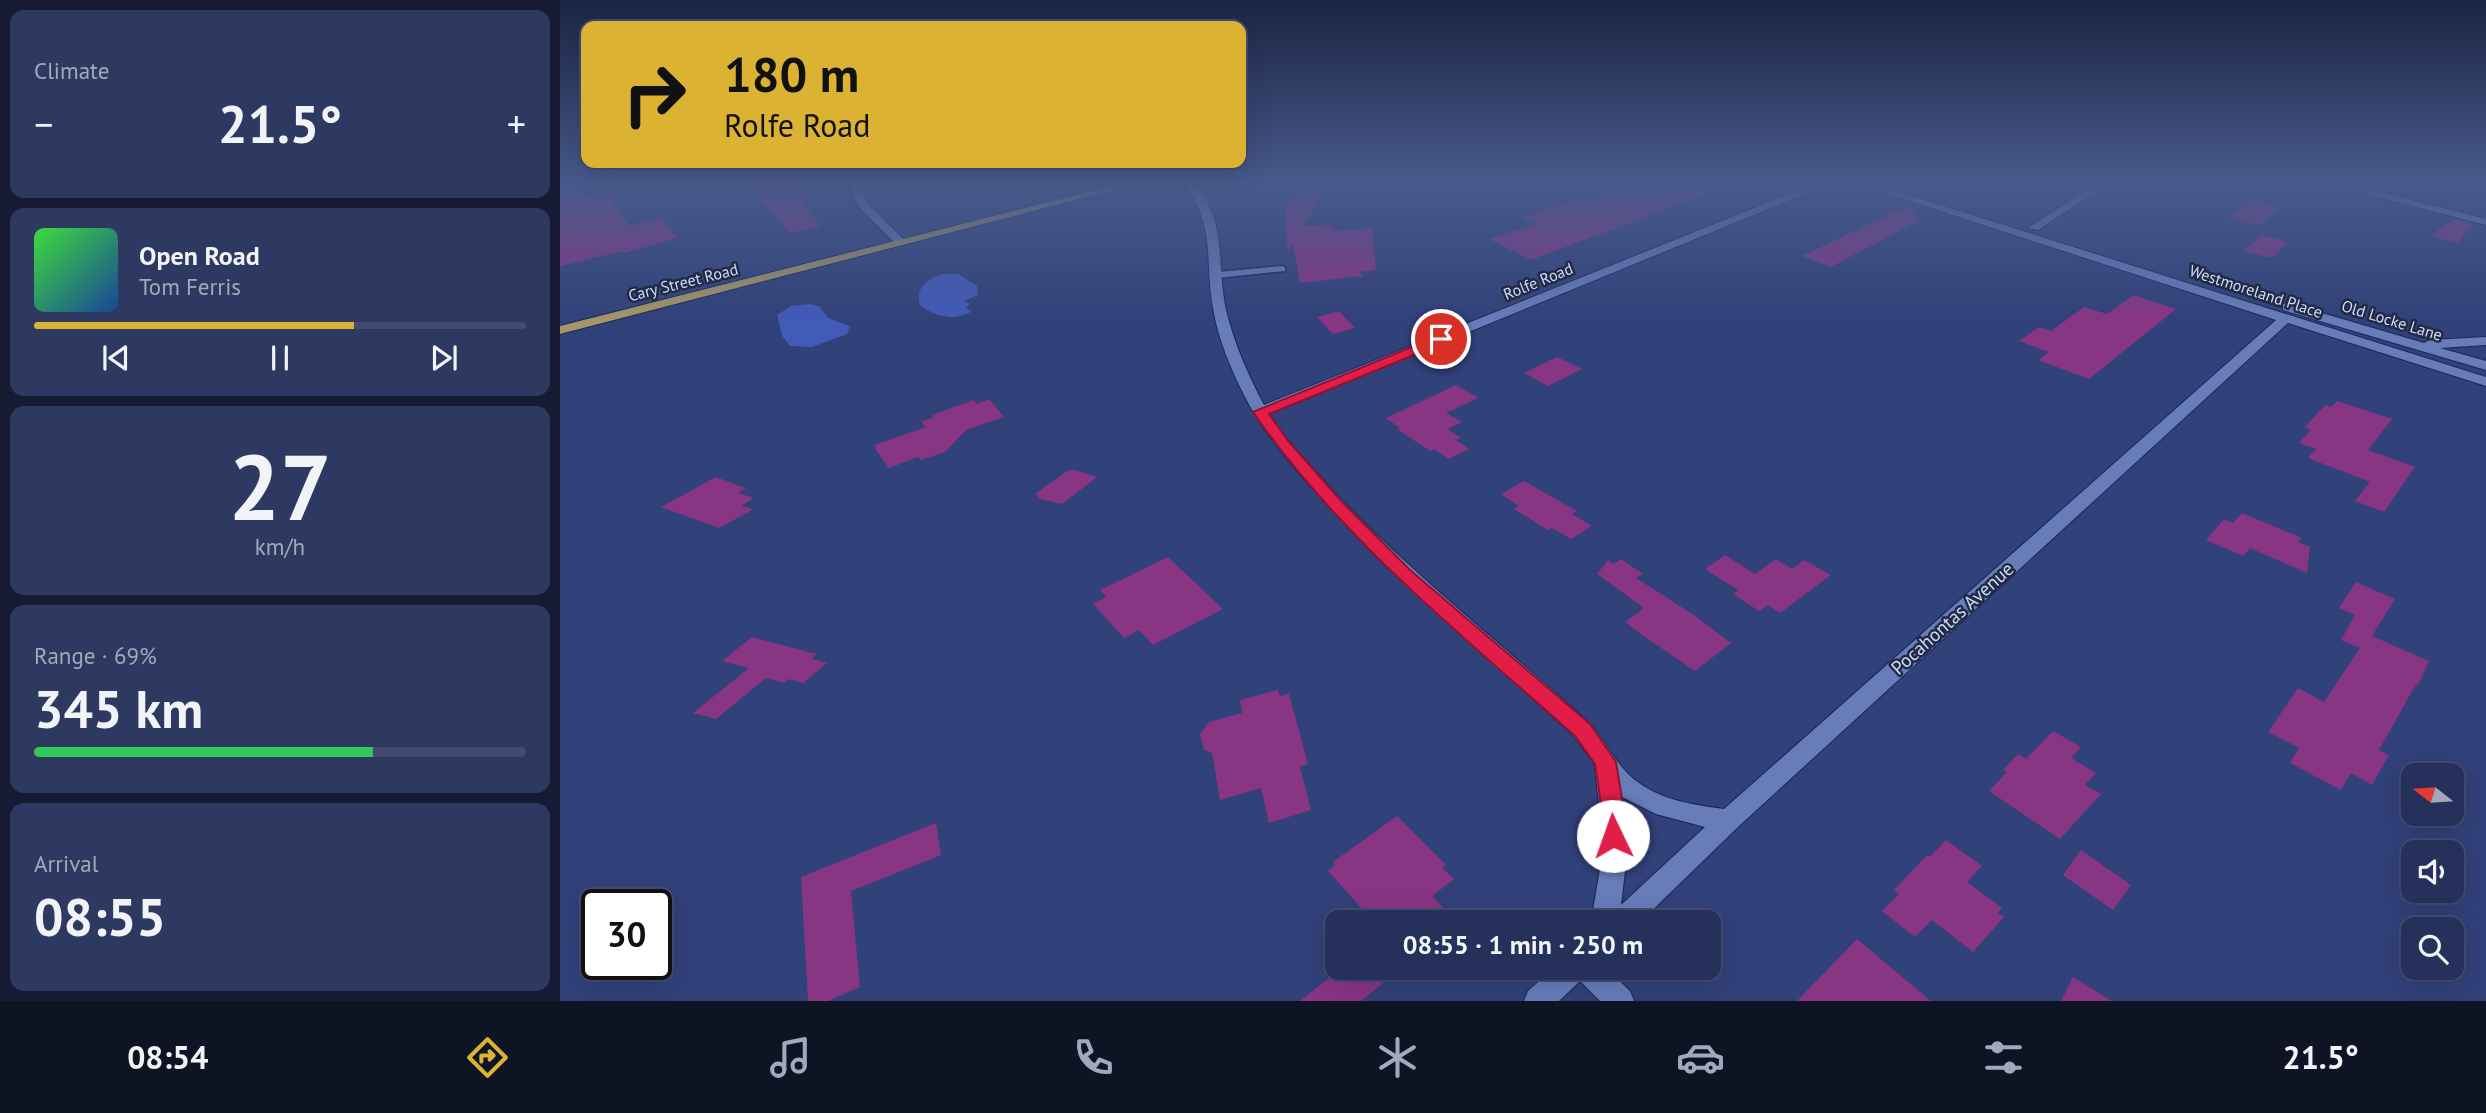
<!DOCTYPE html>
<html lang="en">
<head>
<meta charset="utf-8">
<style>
  :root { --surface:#25315b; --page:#2d3961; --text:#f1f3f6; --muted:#a3a9bb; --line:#424c71; --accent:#dcb233 }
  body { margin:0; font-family:"PT Sans",sans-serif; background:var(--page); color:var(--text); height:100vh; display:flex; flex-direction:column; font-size:26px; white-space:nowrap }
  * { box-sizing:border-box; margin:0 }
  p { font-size:23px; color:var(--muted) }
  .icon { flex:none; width:38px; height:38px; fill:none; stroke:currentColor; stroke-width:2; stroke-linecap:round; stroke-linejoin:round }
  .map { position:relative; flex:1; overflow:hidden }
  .panel { display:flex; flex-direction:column; gap:10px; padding:10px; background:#141b32; width:560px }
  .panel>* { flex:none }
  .hud { position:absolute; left:21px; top:21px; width:665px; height:147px; border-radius:14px; box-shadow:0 7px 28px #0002,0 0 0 2px var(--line); background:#dcb233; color:#111; overflow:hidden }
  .needle { width:46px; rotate:287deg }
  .tools { position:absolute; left:1841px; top:763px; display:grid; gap:14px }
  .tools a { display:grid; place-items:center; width:63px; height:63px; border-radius:14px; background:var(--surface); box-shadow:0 7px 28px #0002,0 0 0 2px var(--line); font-size:35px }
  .speed { position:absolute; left:21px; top:889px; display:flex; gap:14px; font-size:35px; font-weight:700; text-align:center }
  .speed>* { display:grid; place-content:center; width:91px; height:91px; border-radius:50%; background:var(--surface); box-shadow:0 7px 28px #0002,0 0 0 2px var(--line); line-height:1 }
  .speed .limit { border:4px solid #111; border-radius:10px; background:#fff; color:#111 }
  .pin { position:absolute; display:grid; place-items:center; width:60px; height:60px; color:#fff; margin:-30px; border:4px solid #fff; border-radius:50%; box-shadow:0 2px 7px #0007 }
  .me { position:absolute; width:77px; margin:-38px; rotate:357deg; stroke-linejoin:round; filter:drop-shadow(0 0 5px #0008) }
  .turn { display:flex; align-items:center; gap:24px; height:147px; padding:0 28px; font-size:32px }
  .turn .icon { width:91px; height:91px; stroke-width:2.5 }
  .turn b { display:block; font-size:49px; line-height:60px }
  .big { font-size:52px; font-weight:800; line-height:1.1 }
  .panel .tile { flex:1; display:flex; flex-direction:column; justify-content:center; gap:10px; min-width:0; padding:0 24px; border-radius:14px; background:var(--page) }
  .panel .dial { align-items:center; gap:0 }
  .dial b { font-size:91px; line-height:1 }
  .song { display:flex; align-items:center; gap:21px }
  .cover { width:84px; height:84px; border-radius:10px; background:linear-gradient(135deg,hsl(120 70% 55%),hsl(220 70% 35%)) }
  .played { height:7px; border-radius:4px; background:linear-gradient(90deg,var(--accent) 65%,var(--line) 65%) }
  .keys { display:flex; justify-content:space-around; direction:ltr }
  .heat { display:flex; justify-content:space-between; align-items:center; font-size:38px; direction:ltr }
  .charge { height:10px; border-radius:5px; background:linear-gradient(90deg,#34c759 69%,var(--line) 0) }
  .trip { position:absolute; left:765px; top:910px; width:396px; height:70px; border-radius:14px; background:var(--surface); box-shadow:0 7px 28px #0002,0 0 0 2px var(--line); font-weight:800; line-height:70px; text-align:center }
  .menu { display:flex; height:112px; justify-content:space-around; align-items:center; background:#0f1424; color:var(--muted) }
  .menu .icon { width:49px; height:49px }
  .menu .on { color:var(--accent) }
  .menu b { font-size:32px; color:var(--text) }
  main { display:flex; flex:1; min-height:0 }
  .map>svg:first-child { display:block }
  .water { fill:#425ab8 }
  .building { fill:#883584 }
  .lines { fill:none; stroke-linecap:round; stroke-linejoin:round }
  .service-casing { stroke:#19265c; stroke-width:3 }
  .minor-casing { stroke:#19265c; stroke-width:2 }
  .primary-casing { stroke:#19265c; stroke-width:2 }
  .service { fill:#677cb9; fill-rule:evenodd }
  .minor { fill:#677cb9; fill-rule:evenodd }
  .primary { fill:#a69666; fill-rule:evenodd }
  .route { fill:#e11d48; stroke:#92132f; stroke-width:2 }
  .labels { text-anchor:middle; stroke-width:5; stroke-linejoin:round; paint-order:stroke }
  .far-street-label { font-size:16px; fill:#cfdcfe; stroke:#222a44 }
  .street-label { font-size:19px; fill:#cfdcfe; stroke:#222a44 }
</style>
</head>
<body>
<main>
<section class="panel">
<div class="tile"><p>Climate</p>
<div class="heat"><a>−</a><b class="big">21.5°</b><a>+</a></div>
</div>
<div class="tile">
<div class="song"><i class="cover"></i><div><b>Open Road</b><p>Tom Ferris</p></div></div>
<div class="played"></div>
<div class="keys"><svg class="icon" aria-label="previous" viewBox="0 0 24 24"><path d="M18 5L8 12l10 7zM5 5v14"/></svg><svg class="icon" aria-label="pause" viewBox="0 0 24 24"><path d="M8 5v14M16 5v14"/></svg><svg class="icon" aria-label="next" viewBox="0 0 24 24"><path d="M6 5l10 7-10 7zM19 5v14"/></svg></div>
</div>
<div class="tile dial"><b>27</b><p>km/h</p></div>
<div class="tile"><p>Range · 69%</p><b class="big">345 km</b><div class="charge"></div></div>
<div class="tile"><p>Arrival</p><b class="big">08:55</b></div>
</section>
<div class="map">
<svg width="1926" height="1001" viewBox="0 0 1926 1001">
  <rect width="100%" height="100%" fill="#314179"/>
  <path class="water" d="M384,274h14l19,12 1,9 -14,6 6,3 -4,3 5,5c-17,9 -36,5 -51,-7 -5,-18 8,-27 24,-31z
    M250,304l9,2 9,12 22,8 -3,8 -35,13 -22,-1 -8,-10 -5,-21 14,-9z"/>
  <path class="building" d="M0,182h14l10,16 22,-4 24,32 32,-8 15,20 -53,15 -1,-2 -63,15z
    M184,182h47l15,15 -6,2 20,27 -30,7z
    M1126,182h39l2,4 -196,74 -42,-21 50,-16 -17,-5 54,-18 7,3 47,-17 21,7z
    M742,187l24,1 -23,38 29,-1v6l40,-3 4,42 -17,2 5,4 -64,7 -7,-39 -5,9 -3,-43z
    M1691,199l25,6 -2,1 6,2 -21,17 -31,-8z
    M1350,205l8,16 -87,46 -29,-11z
    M1893,219l19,5 -14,19 -28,-7z
    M1701,235l27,7 -16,16 -29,-7z
    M1573,295l43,14 -87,70 -51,-19 11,-8 -30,-11 20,-14 12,4 33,-24 23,7z
    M779,311l16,17 -22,6 -16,-17z
    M997,357l25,12 -34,17 -24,-13z
    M896,385l22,13 -32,15 16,9 -15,7 14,9 -5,2 13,9 -20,10 -15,-10 -4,2 -33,-22 3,-1 -14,-10z
    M429,399l15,18 -38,13 -21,22 -24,8 -3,-3 -29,11 -13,-18 -1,-5 51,-18 -5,-5 13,-5 -2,-2 42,-15 3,4z
    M1777,401l55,18 -24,31 47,17 -31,45 -29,-11 15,-19 -62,-24 8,-9 -17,-6 12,-13 -6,-3 20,-22 6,2z
    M515,470l22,7 -35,27 -26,-6 3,-2 -4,-2 32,-23z
    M156,477l29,11 -7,5 16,5 -13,8 13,3 -35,19 -58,-21z
    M964,481l53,30 -5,3 20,12 -21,13 -19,-11 -4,2 -34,-21 5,-3 -18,-12z
    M1682,513l60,25 -4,4 12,5 -3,26 -57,-25 -7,8 -37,-16 18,-21 9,4z
    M1165,555l30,19 21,-15 16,10 12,-9 27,15 -51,38 -12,-8 -9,6 -26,-17 5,-4 -33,-21z
    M608,557l55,52 -70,36 -14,-15 -15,8 -31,-34 13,-7 -6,-7z
    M1061,559l22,15 -7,4 55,35 40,30 -36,28 -53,-36 -17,-13 19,-14 -47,-34 11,-14 5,4z
    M1796,582l39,17 -23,37 57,25 -11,24 -2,-1 -37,66 10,5 -17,30 -21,-12 -10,17 -51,-27 9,-15 -31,-16 30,-44 26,14 36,-54 -19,-8 14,-25 -16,-7z
    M192,637l64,17 -4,5 15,4 -24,20 -14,-4 -5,4 -18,-5 -50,41 -23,-6 56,-45 -27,-7z
    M718,690l2,6 9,-2 19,70 -8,3 11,43 -42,13 -8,-35 -41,12 -8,-47 -8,-3 -4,-16 9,-12 33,-9 -2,-13z
    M1493,731l28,16 -10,11 25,15 -11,12 16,9 -41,45 -71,-48 18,-19 -4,-2 15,-16 8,5z
    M837,816l49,49 -4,3 12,11 -22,17 25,26h-83l-46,-51 7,-6 -2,-3z
    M376,823l5,32 -90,36 9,96 -32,14h-20l-7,-124z
    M1386,840l36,26 -15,16 35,26 -4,5 6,4 -31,35 -41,-32 -17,17 -33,-26 17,-17 -5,-4 33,-35 3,2z
    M1521,850l50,35 -18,25 -50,-35z
    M1297,939l74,62h-134z
    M782,968h59l-40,33h-61z
    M1513,977l39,24h-51z"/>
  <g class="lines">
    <g class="service-casing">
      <path id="service" d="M722,266l3,1v4l-68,7 -5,-3 5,-3z"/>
    </g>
    <g class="minor-casing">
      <path id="minor" d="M289,182h10l8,21 37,37v4h-8l-38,-38z
        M623,182h11c34,41 22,80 32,128 8,33 22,65 38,95l555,-223h15l-565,232c19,30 45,55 68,81 77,81 165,149 248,224 21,19 30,48 54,64 25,18 56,22 85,26l552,-489 -425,-138h16l619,195v9l-198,-63 -550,504 -98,95h-49l10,-59 -2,-61 -5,-39 -23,-30c-83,-76 -171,-148 -247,-232 -29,-32 -59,-65 -79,-104 -14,-28 -27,-58 -32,-89 -9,-51 4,-80 -30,-126zM1062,797l34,17 49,13 -84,78 5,-42z
        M1539,182h12l-73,48 -10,-2z
        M1761,182h18l147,37v6z
        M1728,303l136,40 6,-3 56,-3v8l-46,3 46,13v9l-203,-60v-6z
        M994,968h52l24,23 4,10h-34l-20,-20 -21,20h-35l4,-10z"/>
    </g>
    <g class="primary-casing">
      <path id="primary" d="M567,182h18l-585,152v-8z"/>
    </g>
    <use href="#service" class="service"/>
    <use href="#minor" class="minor"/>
    <use href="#primary" class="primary"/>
  </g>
  <linearGradient id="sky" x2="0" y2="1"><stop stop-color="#1b2443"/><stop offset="0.57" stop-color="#485a8c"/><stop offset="1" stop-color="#485a8c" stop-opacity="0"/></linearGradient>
  <rect width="1926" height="322" fill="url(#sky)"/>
  <path class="route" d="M881,335l5,1v6l-177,72 20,28 54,61 67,67 180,154 26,38 8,49 1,25 -4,7 -8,3 -8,-3 -3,-7v-25l-7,-47 -20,-28c-113,-101 -235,-198 -322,-324z"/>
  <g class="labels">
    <g class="far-street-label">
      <text transform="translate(978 281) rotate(-22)" y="6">Rolfe Road</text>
      <text transform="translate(123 282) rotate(-14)" y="6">Cary Street Road</text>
      <text transform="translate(1696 291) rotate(18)" y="6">Westmoreland Place</text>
      <text transform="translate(1832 320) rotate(17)" y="6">Old Locke Lane</text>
    </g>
    <g class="street-label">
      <text transform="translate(1392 618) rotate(-42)" y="7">Pocahontas Avenue</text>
    </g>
  </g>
</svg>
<div class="tools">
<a><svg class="needle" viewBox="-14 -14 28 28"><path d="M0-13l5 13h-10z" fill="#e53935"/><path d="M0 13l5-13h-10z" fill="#a3a9bb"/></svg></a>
<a><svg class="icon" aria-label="sound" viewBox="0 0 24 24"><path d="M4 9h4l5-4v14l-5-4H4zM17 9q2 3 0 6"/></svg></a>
<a><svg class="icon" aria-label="search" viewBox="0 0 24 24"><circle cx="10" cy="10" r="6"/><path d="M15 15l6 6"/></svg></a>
</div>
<div class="speed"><div class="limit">30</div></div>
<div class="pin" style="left:881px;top:339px;background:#d93025"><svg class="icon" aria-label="arrive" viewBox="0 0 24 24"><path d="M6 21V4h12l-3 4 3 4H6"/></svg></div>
<svg class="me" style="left:1053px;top:836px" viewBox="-20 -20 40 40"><circle r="19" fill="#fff"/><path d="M0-13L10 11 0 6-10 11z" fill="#e11d48"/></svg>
<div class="trip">08:55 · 1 min · 250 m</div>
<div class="hud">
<div class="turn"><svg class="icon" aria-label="right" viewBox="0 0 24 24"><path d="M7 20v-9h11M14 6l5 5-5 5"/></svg><div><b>180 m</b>Rolfe Road</div></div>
</div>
</div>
</main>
<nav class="menu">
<b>08:54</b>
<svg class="icon on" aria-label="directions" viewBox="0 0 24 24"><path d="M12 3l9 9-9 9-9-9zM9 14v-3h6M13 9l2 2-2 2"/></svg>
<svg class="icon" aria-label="music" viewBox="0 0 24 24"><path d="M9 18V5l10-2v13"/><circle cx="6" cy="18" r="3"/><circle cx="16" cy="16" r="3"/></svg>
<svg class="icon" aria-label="phone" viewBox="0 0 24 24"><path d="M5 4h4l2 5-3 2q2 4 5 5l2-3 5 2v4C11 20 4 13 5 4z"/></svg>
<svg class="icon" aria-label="climate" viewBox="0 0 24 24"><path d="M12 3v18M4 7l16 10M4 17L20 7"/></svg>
<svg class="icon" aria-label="car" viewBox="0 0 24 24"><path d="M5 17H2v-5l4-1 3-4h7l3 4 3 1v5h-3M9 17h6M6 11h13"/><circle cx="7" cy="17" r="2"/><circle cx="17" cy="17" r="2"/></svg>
<svg class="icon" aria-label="filters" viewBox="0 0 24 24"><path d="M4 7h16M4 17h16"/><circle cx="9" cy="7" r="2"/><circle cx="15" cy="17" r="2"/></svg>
<b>21.5°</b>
</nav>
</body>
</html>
